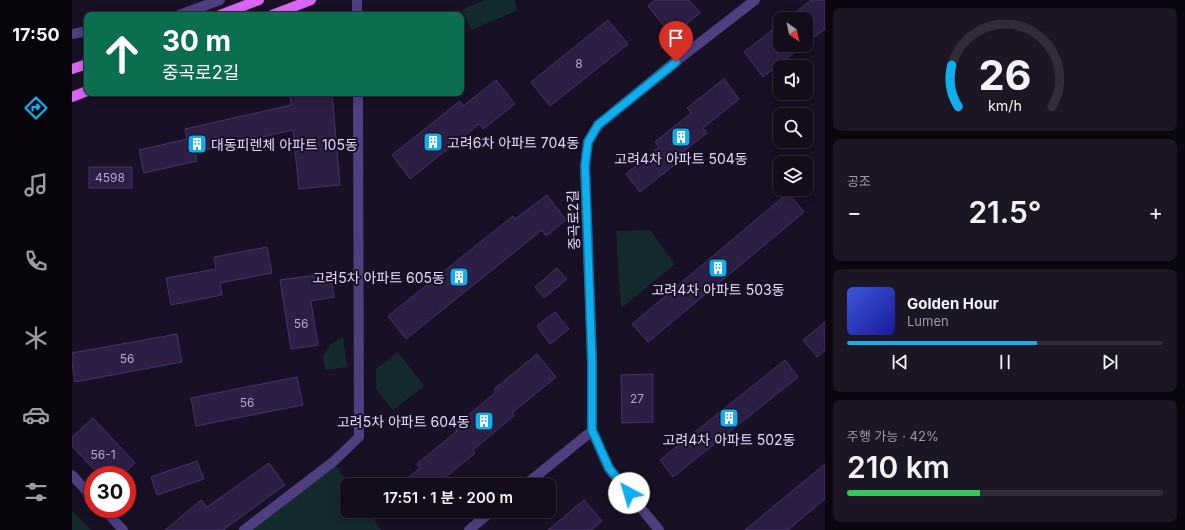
<!DOCTYPE html>
<html lang="ko">
<meta charset="utf-8">
<style>
body{margin:0;font-family:Inter,"Noto Sans KR",sans-serif;background:#1b1524;color:#f1f3f6;height:100vh;display:flex;flex-direction:column;font-size:15px;white-space:nowrap}
*{box-sizing:border-box;margin:0}
p{font-size:13px;color:#9c9ba3}
.icon{flex:none;width:22px;height:22px;fill:none;stroke:currentColor;stroke-width:2;stroke-linecap:round;stroke-linejoin:round}
.map{position:relative;flex:1;overflow:hidden}
.side{display:flex;flex-direction:column;gap:8px;padding:8px;background:#0a070f;width:360px}
.side>*{flex:none}
.top-card{position:absolute;left:12px;top:12px;width:380px;height:84px;border-radius:8px;box-shadow:0 2px 10px #0003,0 0 0 1px #312c3a;background:#0b6e4f;color:#fff;overflow:hidden}
.needle{width:26px;rotate:147deg}
.fabs{position:absolute;left:701px;top:12px;display:grid;gap:8px}
.fabs a{display:grid;place-items:center;width:40px;height:40px;border-radius:8px;background:#120c1b;box-shadow:0 2px 10px #0003,0 0 0 1px #312c3a;font-size:20px}
.speed{position:absolute;left:12px;top:466px;display:flex;gap:8px;font-size:20px;font-weight:700;text-align:center}
.speed>*{display:grid;place-content:center;width:52px;height:52px;border-radius:50%;background:#120c1b;box-shadow:0 2px 10px #0003,0 0 0 1px #312c3a;line-height:1}
.speed .limit{border:6px solid #d22;background:#fff;color:#111}
.pin{position:absolute;display:grid;place-items:center;width:34px;height:34px;color:#fff;margin:-41px -17px;border-radius:50% 50% 50% 0;rotate:-45deg;box-shadow:0 0 4px #0007}
.pin .icon{rotate:45deg}
.me{position:absolute;width:44px;margin:-22px;rotate:321deg;stroke-linejoin:round;filter:drop-shadow(0 0 3px #0008)}
.turn{display:flex;align-items:center;gap:14px;height:84px;padding:0 12px;font-size:18px}
.turn .icon{width:52px;height:52px;stroke-width:2.5}
.turn b{display:block;font-size:28px;line-height:34px}
.big{font-size:30px;font-weight:600;line-height:1.1}
.side .tile{flex:1;display:flex;flex-direction:column;justify-content:center;gap:6px;min-width:0;padding:0 14px;border-radius:8px;background:#1b1524}
.side .dial{align-items:center;gap:0}
.dial svg{height:104px;overflow:visible;fill:none;stroke:#312c3a;stroke-width:7;stroke-linecap:round;text-anchor:middle}
.dial text{fill:#f1f3f6;stroke:none}
.song{display:flex;align-items:center;gap:12px}
.cover{width:48px;height:48px;border-radius:6px;background:linear-gradient(135deg,hsl(230 70% 55%),hsl(240 70% 35%))}
.played{height:4px;border-radius:2px;background:linear-gradient(90deg,#10aeee 60%,#312c3a 60%)}
.keys{display:flex;justify-content:space-around;direction:ltr}
.heat{display:flex;justify-content:space-between;align-items:center;font-size:22px;direction:ltr}
.charge{height:6px;border-radius:3px;background:linear-gradient(90deg,#34c759 42%,#312c3a 0)}
.trip{position:absolute;left:268px;top:478px;width:216px;height:40px;border-radius:8px;background:#120c1b;box-shadow:0 2px 10px #0003,0 0 0 1px #312c3a;font-weight:600;line-height:40px;text-align:center}
main{display:flex;flex:1;min-height:0}
.dock{display:flex;flex-direction:column;width:72px;justify-content:space-around;align-items:center;background:#07050b;color:#9c9ba3}
.dock .icon{width:28px;height:28px}
.dock .on{color:#10aeee}
.dock b{font-size:18px;color:#f1f3f6}
.map>svg:first-child{display:block}
</style>
<main>
<nav class="dock">
<b>17:50</b>
<svg class="icon on" aria-label="directions" viewBox="0 0 24 24"><path d="M12 3l9 9-9 9-9-9zM9 14v-3h6M13 9l2 2-2 2"/></svg>
<svg class="icon" aria-label="music" viewBox="0 0 24 24"><path d="M9 18V5l10-2v13"/><circle cx="6" cy="18" r="3"/><circle cx="16" cy="16" r="3"/></svg>
<svg class="icon" aria-label="phone" viewBox="0 0 24 24"><path d="M5 4h4l2 5-3 2q2 4 5 5l2-3 5 2v4C11 20 4 13 5 4z"/></svg>
<svg class="icon" aria-label="climate" viewBox="0 0 24 24"><path d="M12 3v18M4 7l16 10M4 17L20 7"/></svg>
<svg class="icon" aria-label="car" viewBox="0 0 24 24"><path d="M5 17H2v-5l4-1 3-4h7l3 4 3 1v5h-3M9 17h6M6 11h13"/><circle cx="7" cy="17" r="2"/><circle cx="17" cy="17" r="2"/></svg>
<svg class="icon" aria-label="filters" viewBox="0 0 24 24"><path d="M4 7h16M4 17h16"/><circle cx="9" cy="7" r="2"/><circle cx="15" cy="17" r="2"/></svg>
</nav>
<div class="map">
<svg width="753" height="530" viewBox="0 0 753 530">
<rect width="100%" height="100%" fill="#181024"/>
<g fill="#142a2e">
<polygon points="412,0 442,0 446,10 399,30 390,10"/>
<polygon points="578,230 603,264 549,308 544,231"/>
<polygon points="271,337 275,367 253,370 251,356 259,344"/>
<polygon points="326,352 352,386 321,410 304,389 304,369"/>
<polygon points="261,462 278,485 275,485 275,511 296,511 309,530 172,530"/>
<polygon points="0,511 19,530 0,530"/>
</g>
<g fill="#2d1e44" stroke="#49316e">
<polygon points="583,0 617,0 628,13 600,36 576,6"/>
<polygon points="739,0 753,0 753,29 734,43 734,19 715,19"/>
<polygon points="536,20 556,44 478,106 459,82"/>
<polygon points="708,24 708,45 732,45 691,77 672,52"/>
<polygon points="652,79 667,99 631,128 635,133 598,162 601,166 568,192 554,174 587,147 583,142 619,113 615,108"/>
<polygon points="424,80 443,104 411,129 407,124 338,179 320,155 388,101 391,106"/>
<polygon points="218,93 260,93 268,185 227,189 221,130 123,152 125,161 72,173 67,150 115,139 113,129 219,105"/>
<rect x="17" y="167" width="43" height="21"/>
<polygon points="716,193 732,212 576,342 560,324"/>
<polygon points="475,195 494,220 474,236 470,230 334,339 316,316 441,216 443,219"/>
<polygon points="195,247 200,273 148,283 150,295 99,305 94,278 144,269 142,257"/>
<polygon points="485,268 495,279 472,298 463,287"/>
<polygon points="258,273 262,297 239,301 246,345 219,349 208,280"/>
<polygon points="483,312 497,329 478,344 465,326"/>
<polygon points="753,322 753,350 745,357 731,340"/>
<polygon points="105,334 110,362 3,382 0,363 0,353"/>
<polygon points="465,354 484,377 440,413 442,416 401,450 403,453 364,485 327,485 348,468 345,464 385,431 382,427 424,392 422,389"/>
<polygon points="713,360 726,377 601,477 588,460"/>
<polygon points="581,374 581,422 550,423 549,375"/>
<polygon points="225,377 231,405 124,426 119,398"/>
<polygon points="21,418 63,463 50,475 27,475 0,446 0,437"/>
<polygon points="125,461 132,479 85,495 79,477"/>
<polygon points="197,463 213,485 151,530 93,530 129,500 135,507"/>
<polygon points="753,464 753,499 731,517 716,530 673,530"/>
<polygon points="512,500 530,521 519,530 476,530"/>
</g>
<g fill="none" stroke-linecap="round" stroke-linejoin="round">
<g stroke="#4e3f80" stroke-width="10">
<polyline points="285,0 285,15"/>
<polyline points="107,15 148,0"/>
<polyline points="0,34 15,31"/>
<polyline points="520,431 537,469 587,530"/>
<polyline points="0,475 21,498"/>
<polyline points="453,485 520,431 520,361 513,166 516,142 526,125 594,69 683,0"/>
<polyline points="32,509 51,530"/>
<polyline points="172,530 261,462 287,437 286,93"/>
<polyline points="397,530 420,511"/>
</g>
<g stroke="#da65f4" stroke-width="10">
<polyline points="148,15 187,0"/>
<polyline points="200,15 239,0"/>
<polyline points="0,69 15,64"/>
<polyline points="0,97 15,91"/>
</g>
</g>
<g fill="none" stroke-linecap="round" stroke-linejoin="round">
<g stroke="#0a719b" stroke-width="10">
<polyline id="route" points="557,493 537,468 520,430 520,361 513,166 516,142 526,125 604,62"/>
</g>
<use href="#route" stroke="#10aeee" stroke-width="7"/>
</g>
<defs>
<g id="building-square" transform="scale(1)"><rect x="-9" y="-9" width="18" height="18" rx="4" fill="#10aeee" stroke="#181024"/><path d="M-4-6H4V6H1V3H-1V6H-4ZM-2.5-4.3h1.7v1.8h-1.7ZM.8-4.3h1.7v1.8H.8ZM-2.5-1h1.7V.8h-1.7ZM.8-1h1.7V.8H.8Z" fill="#fff"/></g>
</defs>
<g fill-rule="evenodd">
<use href="#building-square" x="609" y="137"/>
<use href="#building-square" x="361" y="142"/>
<use href="#building-square" x="125" y="144"/>
<use href="#building-square" x="646" y="268"/>
<use href="#building-square" x="387" y="277"/>
<use href="#building-square" x="657" y="418"/>
<use href="#building-square" x="412" y="421"/>
</g>
<g text-anchor="middle" dominant-baseline="central" stroke-width="4" stroke-linejoin="round" paint-order="stroke">
<g font-size="12" fill="#b5a8ce">
<text x="507" y="63">8</text>
<text x="38" y="177">4598</text>
<text x="229" y="323">56</text>
<text x="55" y="358">56</text>
<text x="565" y="398">27</text>
<text x="175" y="402">56</text>
<text x="31" y="454">56-1</text>
</g>
<g font-size="14" fill="#e2d6fc" stroke="#181024">
<text x="375" y="142" text-anchor="start">고려6차 아파트 704동</text>
<text x="139" y="144" text-anchor="start">대동피렌체 아파트 105동</text>
<text x="609" y="158">고려4차 아파트 504동</text>
<text x="373" y="277" text-anchor="end">고려5차 아파트 605동</text>
<text x="646" y="289">고려4차 아파트 503동</text>
<text x="398" y="421" text-anchor="end">고려5차 아파트 604동</text>
<text x="657" y="439">고려4차 아파트 502동</text>
</g>
<g font-size="14" fill="#e2d6fc" stroke="#181024">
<text transform="translate(501 220) rotate(-92)">중곡로2길</text>
</g>
</g>
</svg>
<div class="fabs">
<a><svg class="needle" viewBox="-14 -14 28 28"><path d="M0-13l5 13h-10z" fill="#e53935"/><path d="M0 13l5-13h-10z" fill="#9c9ba3"/></svg></a>
<a><svg class="icon" aria-label="sound" viewBox="0 0 24 24"><path d="M4 9h4l5-4v14l-5-4H4zM17 9q2 3 0 6"/></svg></a>
<a><svg class="icon" aria-label="search" viewBox="0 0 24 24"><circle cx="10" cy="10" r="6"/><path d="M15 15l6 6"/></svg></a>
<a><svg class="icon" aria-label="layers" viewBox="0 0 24 24"><path d="M12 4l9 5-9 5-9-5zM3 14l9 5 9-5"/></svg></a>
</div>
<div class="speed"><div class="limit">30</div></div>
<div class="pin" style="left:604px;top:62px;background:#d93025"><svg class="icon" aria-label="arrive" viewBox="0 0 24 24"><path d="M6 21V4h12l-3 4 3 4H6"/></svg></div>
<svg class="me" style="left:557px;top:493px" viewBox="-20 -20 40 40"><circle r="19" fill="#fff"/><path d="M0-13L10 11 0 6-10 11z" fill="#10aeee"/></svg>
<div class="trip">17:51 · 1 분 · 200 m</div>
<div class="top-card">
<div class="turn"><svg class="icon" aria-label="ahead" viewBox="0 0 24 24"><path d="M12 20V5M6 11l6-6 6 6"/></svg><div><b>30 m</b>중곡로2길</div></div>
</div>
</div>
<section class="side">
<div class="tile dial"><svg viewBox="0 0 100 80">
<path d="M14 69A42 42 0 1 1 86 69"/>
<path d="M14 69A42 42 0 0 1 9 37" stroke="#10aeee"/>
<text x="50" y="56" font-size="32" font-weight="700">26</text>
<text x="50" y="72" font-size="11">km/h</text>
</svg></div>
<div class="tile"><p>공조</p>
<div class="heat"><a>−</a><b class="big">21.5°</b><a>+</a></div>
</div>
<div class="tile">
<div class="song"><i class="cover"></i><div><b>Golden Hour</b><p>Lumen</p></div></div>
<div class="played"></div>
<div class="keys"><svg class="icon" aria-label="previous" viewBox="0 0 24 24"><path d="M18 5L8 12l10 7zM5 5v14"/></svg><svg class="icon" aria-label="pause" viewBox="0 0 24 24"><path d="M8 5v14M16 5v14"/></svg><svg class="icon" aria-label="next" viewBox="0 0 24 24"><path d="M6 5l10 7-10 7zM19 5v14"/></svg></div>
</div>
<div class="tile"><p>주행 가능 · 42%</p><b class="big">210 km</b><div class="charge"></div></div>
</section>
</main>
